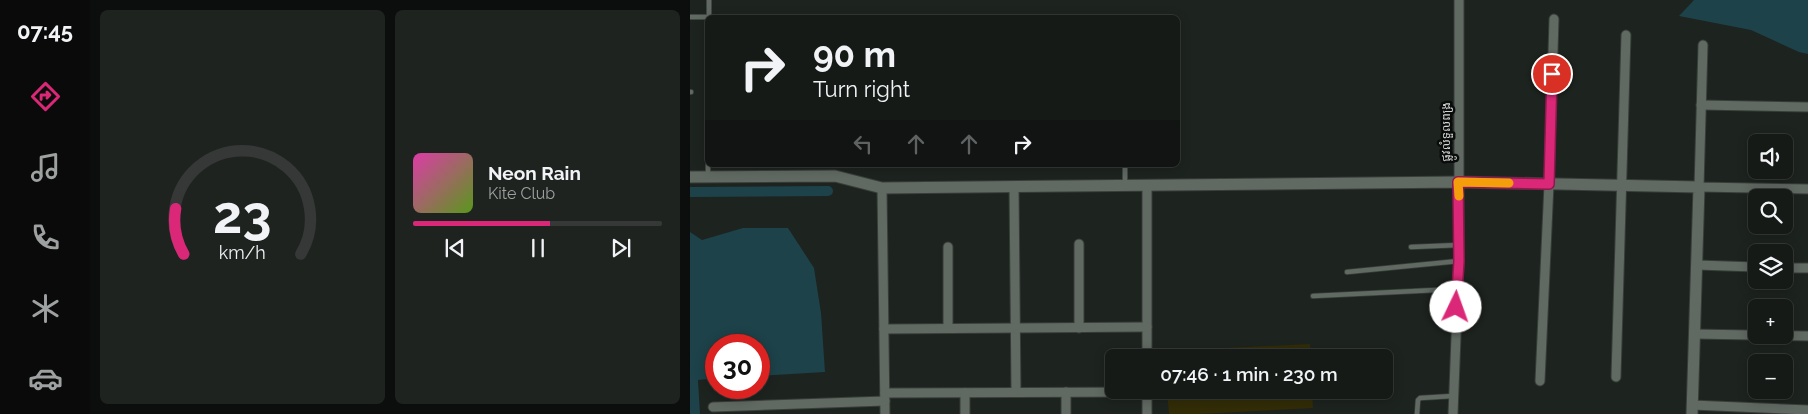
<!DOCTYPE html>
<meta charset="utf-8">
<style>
body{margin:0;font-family:Raleway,"Noto Sans Khmer",sans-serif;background:#1f2320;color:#f1f3f6;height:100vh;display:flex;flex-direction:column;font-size:19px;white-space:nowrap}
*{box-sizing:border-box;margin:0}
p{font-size:16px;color:#9ea1a1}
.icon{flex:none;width:28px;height:28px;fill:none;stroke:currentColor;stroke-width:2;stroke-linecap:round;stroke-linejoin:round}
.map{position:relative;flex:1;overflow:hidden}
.sheet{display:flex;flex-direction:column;gap:10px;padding:10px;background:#0c0e0d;width:600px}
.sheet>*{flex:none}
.banner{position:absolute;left:15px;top:15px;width:475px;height:152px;border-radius:8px;box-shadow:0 2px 12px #0003,0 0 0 1px #353836;background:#161a17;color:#f1f3f6;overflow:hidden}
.controls{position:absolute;left:1058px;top:134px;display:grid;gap:10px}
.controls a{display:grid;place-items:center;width:45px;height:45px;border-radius:8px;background:#161a17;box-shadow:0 2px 12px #0003,0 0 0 1px #353836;font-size:25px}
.speed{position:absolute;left:15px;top:334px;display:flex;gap:10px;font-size:25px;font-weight:700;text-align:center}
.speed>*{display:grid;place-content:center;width:65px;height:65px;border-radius:50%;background:#161a17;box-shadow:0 2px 12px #0003,0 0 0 1px #353836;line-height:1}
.speed .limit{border:8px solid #d22;background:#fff;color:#111}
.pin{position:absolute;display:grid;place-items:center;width:42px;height:42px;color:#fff;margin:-21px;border:2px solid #fff;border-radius:50%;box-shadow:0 1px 5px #0007}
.me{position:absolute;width:55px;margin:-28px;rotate:3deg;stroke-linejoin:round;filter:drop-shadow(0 0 4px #0008)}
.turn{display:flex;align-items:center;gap:18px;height:105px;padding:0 25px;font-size:22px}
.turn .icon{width:65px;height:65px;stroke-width:2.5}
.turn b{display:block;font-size:35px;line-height:42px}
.lanes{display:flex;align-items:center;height:48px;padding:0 25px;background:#0003;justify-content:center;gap:25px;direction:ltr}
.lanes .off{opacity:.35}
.sheet .widget{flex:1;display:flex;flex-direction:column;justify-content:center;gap:8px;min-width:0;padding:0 18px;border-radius:8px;background:#1f2320}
.sheet .dial{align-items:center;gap:0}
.dial svg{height:130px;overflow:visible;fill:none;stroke:#353836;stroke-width:7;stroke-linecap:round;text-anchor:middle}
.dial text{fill:#f1f3f6;stroke:none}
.song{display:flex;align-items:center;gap:15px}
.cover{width:60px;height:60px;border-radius:8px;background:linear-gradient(135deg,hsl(320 70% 55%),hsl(90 70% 35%))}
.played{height:5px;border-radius:2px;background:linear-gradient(90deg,#db2777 55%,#353836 55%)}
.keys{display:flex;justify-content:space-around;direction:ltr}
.sheet .tiles{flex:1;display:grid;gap:10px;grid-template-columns:repeat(2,1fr)}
.trip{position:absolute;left:415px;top:349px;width:288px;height:50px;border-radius:8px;background:#161a17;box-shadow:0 2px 12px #0003,0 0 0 1px #353836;font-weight:600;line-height:50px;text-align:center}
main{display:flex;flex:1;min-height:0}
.tabs{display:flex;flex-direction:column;width:90px;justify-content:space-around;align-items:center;background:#090a09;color:#9ea1a1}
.tabs .icon{width:35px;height:35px}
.tabs .on{color:#db2777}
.tabs b{font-size:22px;color:#f1f3f6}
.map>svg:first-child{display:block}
</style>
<main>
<nav class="tabs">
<b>07:45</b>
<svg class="icon on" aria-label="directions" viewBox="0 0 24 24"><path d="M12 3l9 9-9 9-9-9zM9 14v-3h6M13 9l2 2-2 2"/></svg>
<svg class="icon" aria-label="music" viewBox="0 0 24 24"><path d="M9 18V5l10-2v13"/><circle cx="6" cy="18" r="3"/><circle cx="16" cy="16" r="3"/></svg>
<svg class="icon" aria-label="phone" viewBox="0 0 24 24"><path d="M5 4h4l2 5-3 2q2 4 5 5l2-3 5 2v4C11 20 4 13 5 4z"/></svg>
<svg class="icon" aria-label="climate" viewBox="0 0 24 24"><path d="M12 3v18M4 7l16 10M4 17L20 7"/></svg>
<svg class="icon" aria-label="car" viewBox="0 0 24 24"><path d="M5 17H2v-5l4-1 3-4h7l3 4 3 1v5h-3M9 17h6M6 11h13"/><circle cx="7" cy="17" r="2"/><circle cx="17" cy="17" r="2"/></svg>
</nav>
<section class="sheet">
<div class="tiles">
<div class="widget dial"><svg viewBox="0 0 100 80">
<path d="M14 69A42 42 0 1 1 86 69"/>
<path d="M14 69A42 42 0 0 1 9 41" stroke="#db2777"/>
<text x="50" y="56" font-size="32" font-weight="700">23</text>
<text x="50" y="72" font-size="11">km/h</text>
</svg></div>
<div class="widget">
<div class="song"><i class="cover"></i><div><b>Neon Rain</b><p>Kite Club</p></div></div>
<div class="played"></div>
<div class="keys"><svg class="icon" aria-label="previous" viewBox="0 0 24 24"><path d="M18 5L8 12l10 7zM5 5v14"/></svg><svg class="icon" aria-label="pause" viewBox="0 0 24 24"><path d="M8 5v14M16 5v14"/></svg><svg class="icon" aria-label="next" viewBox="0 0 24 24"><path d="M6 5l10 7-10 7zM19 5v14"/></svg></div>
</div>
</div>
</section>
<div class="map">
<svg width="1118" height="414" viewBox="0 0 1118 414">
<rect width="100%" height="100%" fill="#1d231f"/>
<g fill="#322c07">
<polygon points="620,344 621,357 476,357 475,351"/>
<polygon points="477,390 622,390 623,408 509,414 479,414"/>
</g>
<g fill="#1d4249">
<polygon points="1004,0 1118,0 1118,54 1109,52 1061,30 989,16"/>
<polygon points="53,228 98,228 124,268 131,313 135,372 69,376 69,345 26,345 26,378 8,380 10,414 0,414 0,232 12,240"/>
</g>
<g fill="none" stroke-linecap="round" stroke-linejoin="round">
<polyline stroke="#1d4249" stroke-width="10" points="0,192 138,191"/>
<g stroke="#383d39" stroke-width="6">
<g id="lane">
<polyline points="0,17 134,17"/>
<polyline points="19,18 19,0"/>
<polyline points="0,92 1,92"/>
<polyline points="18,176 18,165"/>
<polyline points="435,184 435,165"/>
<polyline points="721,247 769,245"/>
<polyline points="657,272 769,261"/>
<polyline points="623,296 767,289"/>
<polyline points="727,414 728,400 730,398 763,396"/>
</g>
</g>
<g stroke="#383d39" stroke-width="11">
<g id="street">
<polyline points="1013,45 1009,187 1118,189"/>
<polyline points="1011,105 1118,107"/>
<polyline points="457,185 457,358"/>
<polyline points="324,187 326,392"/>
<polyline points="192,188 195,414"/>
<polyline points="389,244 389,328"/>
<polyline points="258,247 258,328"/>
<polyline points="1007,265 1066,267"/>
<polyline points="1094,268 1118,268"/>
<polyline points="194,329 457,327"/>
<polyline points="1004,334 1118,336"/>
<polyline points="926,377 936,35"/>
<polyline points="850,381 859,184 864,19"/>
<polyline points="457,390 457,414"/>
<polyline points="376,392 376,414"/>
<polyline points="195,393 457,392"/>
<polyline points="275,393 275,414"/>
<polyline points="1002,405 1118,410"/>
<polyline points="23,407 195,401"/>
<polyline points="763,414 769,261 769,0"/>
</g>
</g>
<g stroke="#383d39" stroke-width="13">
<polyline id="secondary" points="0,177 145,176 192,188 769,182 1009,187 1002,414"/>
</g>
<use href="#lane" stroke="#616963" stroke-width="4.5"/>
<use href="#street" stroke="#616963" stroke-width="9"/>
<use href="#secondary" stroke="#616963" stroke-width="11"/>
</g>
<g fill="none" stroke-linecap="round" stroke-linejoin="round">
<g stroke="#8e194d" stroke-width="12">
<polyline id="route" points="766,307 769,261 768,182 859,184 862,74"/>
</g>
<use href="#route" stroke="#db2777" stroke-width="9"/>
<polyline stroke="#f59e0b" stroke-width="9" points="769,196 768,182 819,183"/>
</g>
<g text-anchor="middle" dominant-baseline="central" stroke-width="5" stroke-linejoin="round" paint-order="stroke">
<g font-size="12" fill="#d2d6d3" stroke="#090c0a">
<text transform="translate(756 132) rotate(-90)">ផ្លូវលំទួលពង្រ</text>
</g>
</g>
</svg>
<div class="controls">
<a><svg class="icon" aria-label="sound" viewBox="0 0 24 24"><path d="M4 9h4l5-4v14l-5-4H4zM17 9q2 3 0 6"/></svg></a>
<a><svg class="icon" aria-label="search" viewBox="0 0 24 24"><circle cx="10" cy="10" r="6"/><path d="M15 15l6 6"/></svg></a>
<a><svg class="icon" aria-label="layers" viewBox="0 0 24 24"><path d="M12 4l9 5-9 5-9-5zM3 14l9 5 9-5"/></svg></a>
<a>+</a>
<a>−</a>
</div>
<div class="speed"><div class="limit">30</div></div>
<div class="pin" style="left:862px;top:74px;background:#d93025"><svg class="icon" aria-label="arrive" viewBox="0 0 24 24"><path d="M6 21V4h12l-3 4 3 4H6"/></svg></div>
<svg class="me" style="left:766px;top:307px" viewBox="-20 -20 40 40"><circle r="19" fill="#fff"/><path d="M0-13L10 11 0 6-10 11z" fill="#db2777"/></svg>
<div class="trip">07:46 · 1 min · 230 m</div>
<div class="banner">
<div class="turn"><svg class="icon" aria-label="right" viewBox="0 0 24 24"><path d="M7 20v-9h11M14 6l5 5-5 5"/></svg><div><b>90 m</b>Turn right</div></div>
<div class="lanes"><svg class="icon off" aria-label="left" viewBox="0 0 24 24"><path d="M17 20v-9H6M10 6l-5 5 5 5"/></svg><svg class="icon off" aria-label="ahead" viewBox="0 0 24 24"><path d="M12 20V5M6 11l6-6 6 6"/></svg><svg class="icon off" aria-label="ahead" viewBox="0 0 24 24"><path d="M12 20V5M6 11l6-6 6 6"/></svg><svg class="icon" aria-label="right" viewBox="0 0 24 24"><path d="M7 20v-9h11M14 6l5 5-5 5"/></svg></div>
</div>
</div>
</main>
